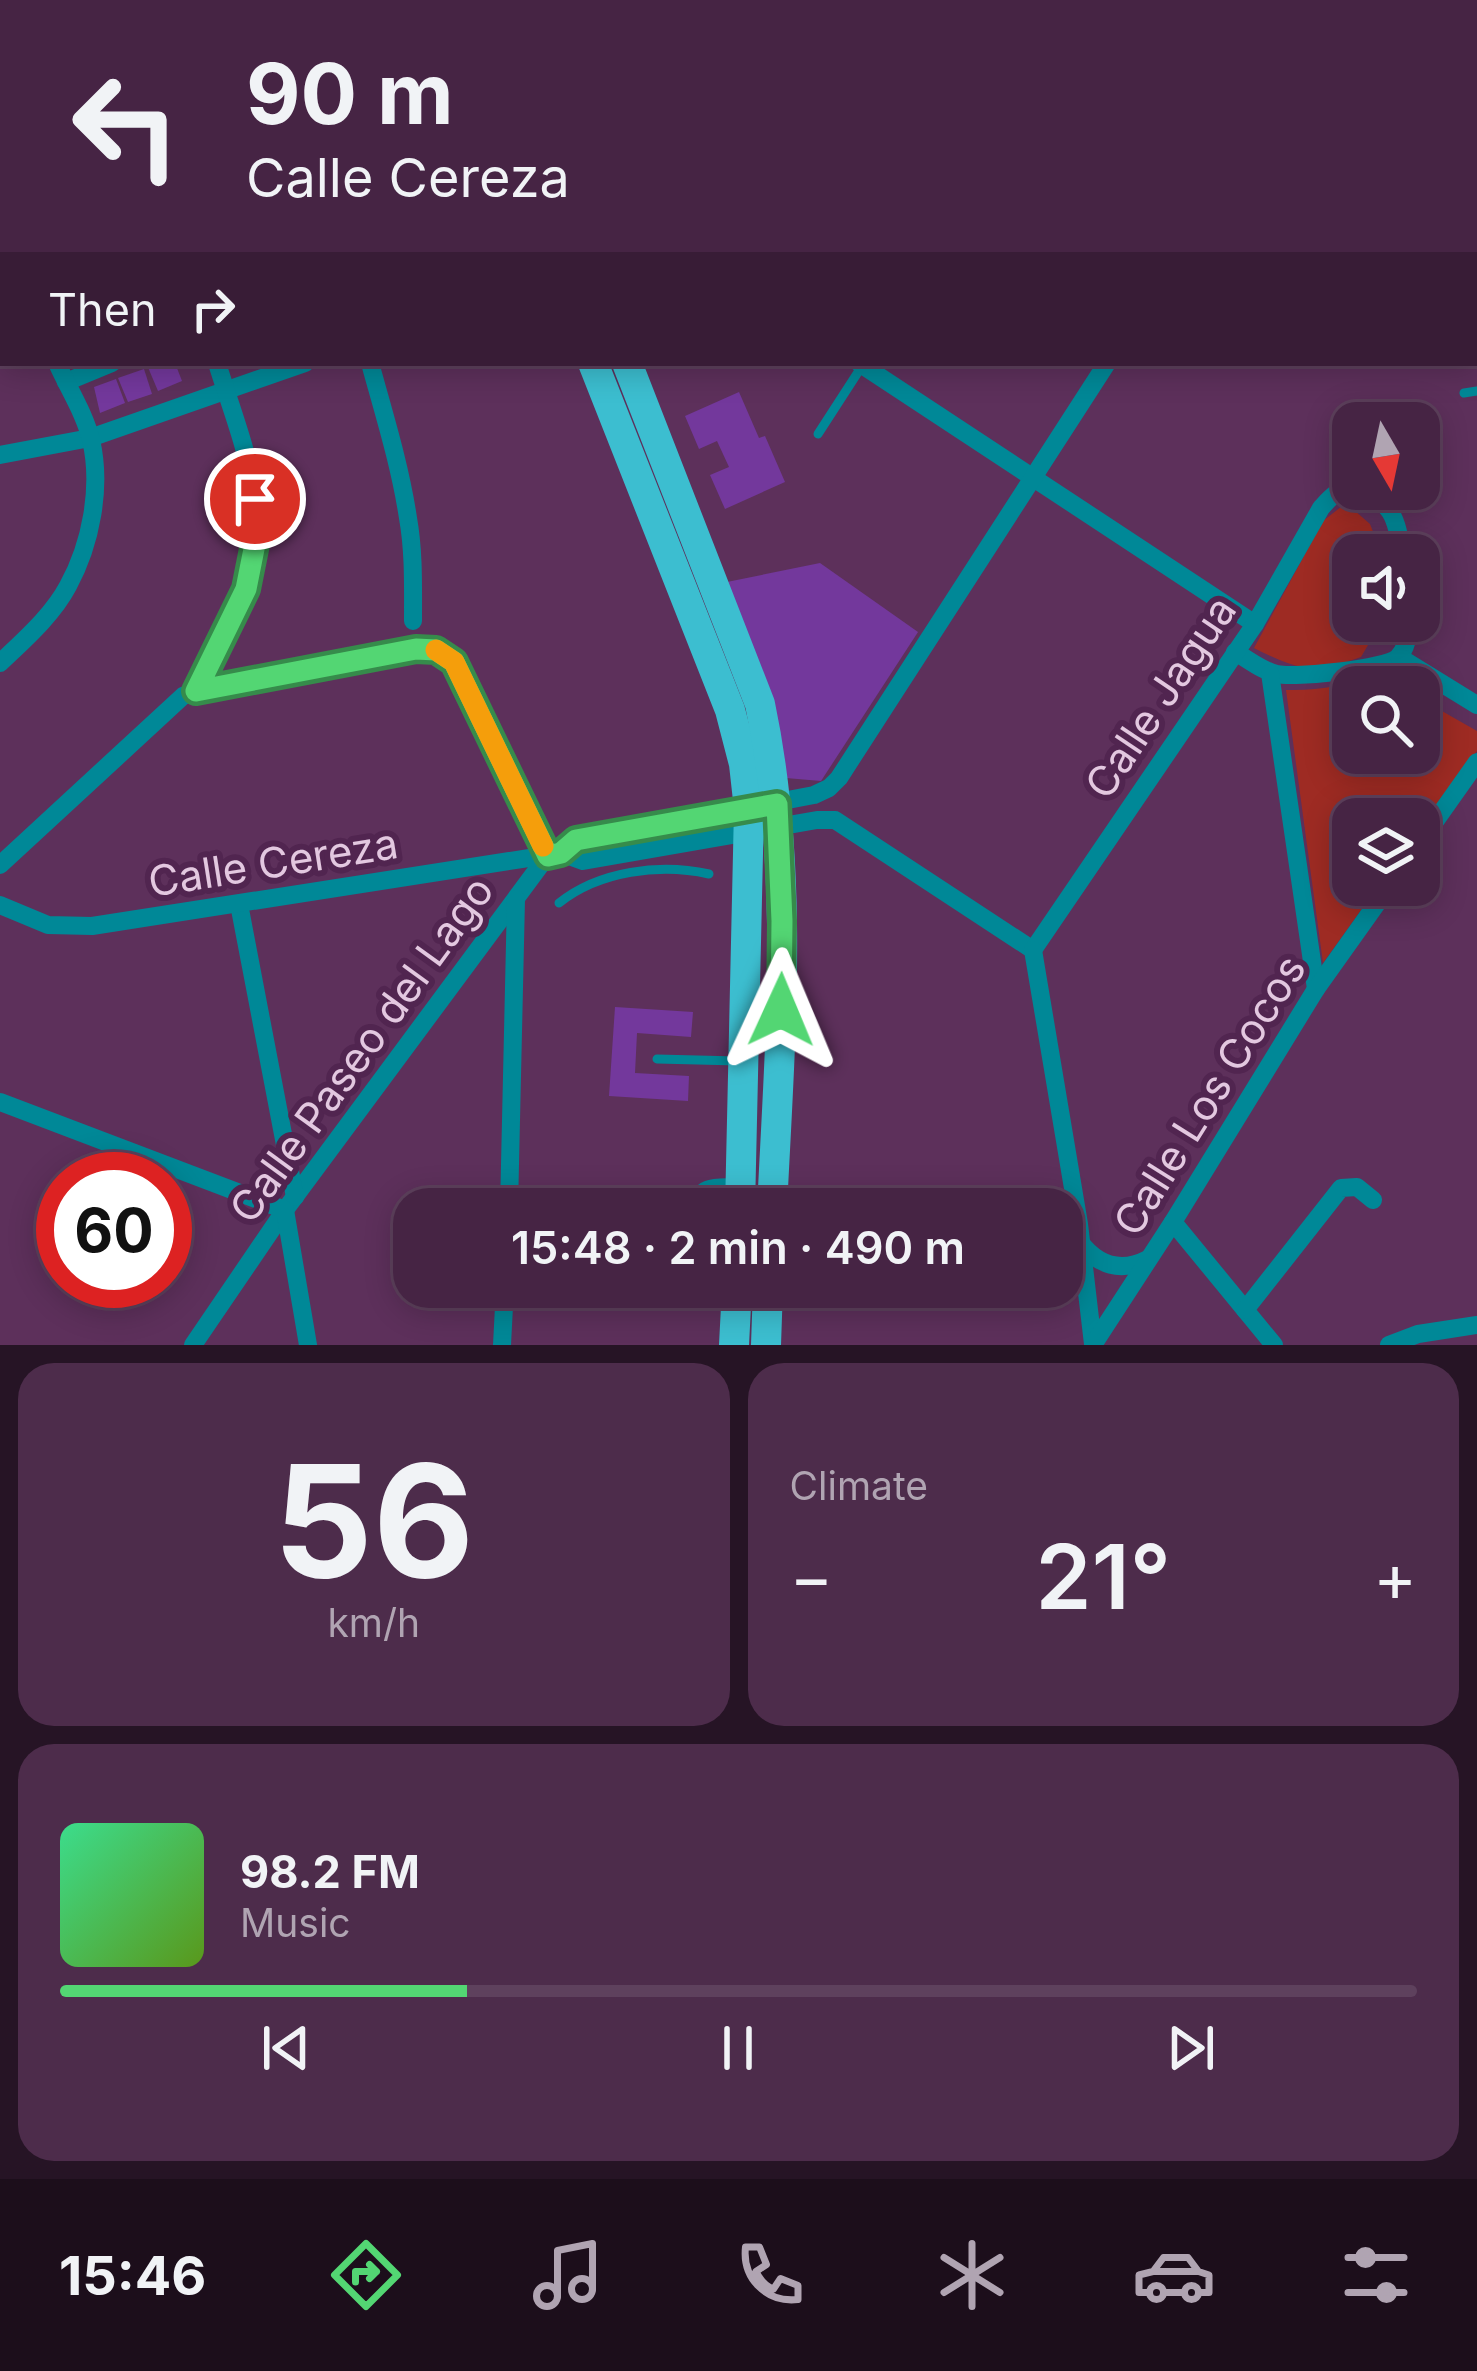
<!DOCTYPE html>
<meta charset="utf-8">
<style>
body{margin:0;font-family:Inter,sans-serif;background:#4d2c4b;color:#f1f3f6;height:100vh;display:flex;flex-direction:column;font-size:45px;white-space:nowrap}
*{box-sizing:border-box;margin:0}
p{font-size:39px;color:#b0a4b2}
.icon{flex:none;width:66px;height:66px;fill:none;stroke:currentColor;stroke-width:2;stroke-linecap:round;stroke-linejoin:round}
.map{position:relative;height:1345px;overflow:hidden}
.drawer{display:flex;flex-direction:column;gap:18px;padding:18px;background:#261425;flex:1}
.drawer>*{flex:none}
.hud{position:absolute;left:0px;top:0px;width:1479px;height:366px;box-shadow:0 6px 30px #0003,0 0 0 3px #5e415d;background:#462444;color:#f1f3f6;overflow:hidden}
.needle{width:78px;rotate:171deg}
.fabs{position:absolute;left:1332px;top:402px;display:grid;gap:24px}
.fabs a{display:grid;place-items:center;width:108px;height:108px;border-radius:24px;background:#462444;box-shadow:0 6px 30px #0003,0 0 0 3px #5e415d;font-size:60px}
.speed{position:absolute;left:36px;top:1152px;display:flex;gap:24px;font-size:60px;font-weight:700;text-align:center}
.speed>*{display:grid;place-content:center;width:156px;height:156px;border-radius:50%;background:#462444;box-shadow:0 6px 30px #0003,0 0 0 3px #5e415d;line-height:1}
.speed .limit{border:18px solid #d22;background:#fff;color:#111}
.pin{position:absolute;display:grid;place-items:center;width:102px;height:102px;color:#fff;margin:-51px;border:6px solid #fff;border-radius:50%;box-shadow:0 3px 12px #0007}
.me{position:absolute;width:132px;margin:-66px;rotate:1deg;stroke-linejoin:round;filter:drop-shadow(0 0 9px #0008)}
.turn{display:flex;align-items:center;gap:42px;height:252px;padding:0 48px;font-size:54px}
.turn .icon{width:156px;height:156px;stroke-width:2.5}
.turn b{display:block;font-size:84px;line-height:102px}
.then{display:flex;align-items:center;height:114px;padding:0 48px;background:#0003;gap:24px;font-size:45px}
.big{font-size:90px;font-weight:600;line-height:1.1}
.drawer .card{flex:1;display:flex;flex-direction:column;justify-content:center;gap:18px;min-width:0;padding:0 42px;border-radius:36px;background:#4d2c4b}
.drawer .dial{align-items:center;gap:0}
.dial b{font-size:156px;line-height:1}
.song{display:flex;align-items:center;gap:36px}
.cover{width:144px;height:144px;border-radius:18px;background:linear-gradient(135deg,hsl(150 70% 55%),hsl(90 70% 35%))}
.played{height:12px;border-radius:6px;background:linear-gradient(90deg,#53d673 30%,#5e415d 30%)}
.keys{display:flex;justify-content:space-around;direction:ltr}
.heat{display:flex;justify-content:space-between;align-items:center;font-size:66px;direction:ltr}
.drawer .tiles{flex:1;display:grid;gap:18px;grid-template-columns:1fr 1fr}
.card:last-child{grid-column:span 2}
.trip{position:absolute;left:393px;top:1188px;width:690px;height:120px;border-radius:36px;background:#462444;box-shadow:0 6px 30px #0003,0 0 0 3px #5e415d;font-weight:600;line-height:120px;text-align:center}
.dock{display:flex;height:192px;justify-content:space-around;align-items:center;background:#1c0e1b;color:#b0a4b2}
.dock .icon{width:84px;height:84px}
.dock .selected{color:#53d673}
.dock b{font-size:54px;color:#f1f3f6}
.map>svg:first-child{display:block}
</style>
<div class="map">
<svg width="1477" height="1345" viewBox="0 0 1477 1345">
<rect width="100%" height="100%" fill="#5d305b"/>
<g fill="#9e2b23">
<path d="M1346,503L1370,524L1382,555H1353V621H1382L1361,657C1313,675 1298,670 1254,648L1323,521Z"/>
<path d="M1378,674L1400,687H1353V753H1419V698L1477,731V751L1419,831V819H1353V885H1379L1323,963L1286,690C1319,691 1347,685 1378,674Z"/>
</g>
<g fill="#73389c">
<polygon points="151,363 175,363 182,381 158,391 147,365"/>
<polygon points="144,369 152,394 128,402 118,378"/>
<polygon points="116,379 125,403 100,413 94,387"/>
<polygon points="739,392 759,438 765,436 785,482 725,509 710,475 729,467 717,441 699,449 685,416"/>
<polygon points="820,563 918,632 821,781 786,778 727,582"/>
<polygon points="615,1007 693,1012 691,1037 637,1033 635,1073 689,1076 688,1101 609,1096"/>
</g>
<g fill="none" stroke-linecap="round" stroke-linejoin="round">
<g stroke="#008897" stroke-width="9">
<polyline points="229,0 233,3"/>
<polyline points="447,3 449,0"/>
<polyline points="516,3 517,0"/>
<polyline points="1464,393 1477,391"/>
<polyline points="818,434 862,366"/>
<path d="M559,903C599,871 660,863 709,874"/>
<polyline points="657,1059 738,1061"/>
<path d="M693,1209C693,1182 714,1182 735,1183"/>
<polyline points="692,1300 692,1287"/>
</g>
<g stroke="#008897" stroke-width="18">
<polyline points="1,0 3,3"/>
<polyline points="49,0 55,3"/>
<polyline points="1185,0 1188,3"/>
<polyline points="741,3 742,0"/>
<polyline points="1017,3 1019,0"/>
<polyline points="0,244 3,248"/>
<path d="M370,363C384,414 400,465 408,518C414,552 413,586 413,621"/>
<polyline points="859,363 1255,624"/>
<polyline points="66,382 112,363"/>
<polyline points="0,455 90,438 305,363"/>
<path d="M1353,489C1392,499 1397,518 1402,555"/>
<path d="M1235,652C1248,659 1262,671 1277,674C1294,678 1387,669 1398,657C1408,647 1408,633 1409,621"/>
<polyline points="1399,657 1477,705"/>
<path d="M0,663C24,640 52,616 68,586C91,544 102,487 91,440C85,414 68,388 57,363"/>
<polyline points="1270,673 1316,989"/>
<path d="M196,691C212,658 234,624 246,590C274,510 240,438 217,363"/>
<polyline points="1419,844 1477,762"/>
<polyline points="561,853 576,840 814,795 829,788 839,778 1107,363"/>
<polyline points="0,865 183,696 196,691 427,648 437,650 454,662 548,855 285,1210 193,1345"/>
<polyline points="239,904 295,1197"/>
<polyline points="0,905 48,925 92,926 561,853 583,861 817,820 835,820 1033,950"/>
<path d="M1033,950L1255,624L1321,508C1330,498 1339,487 1353,489"/>
<polyline points="1033,950 1079,1224 1093,1344"/>
<polyline points="0,1102 285,1210 308,1345"/>
<polyline points="509,1209 516,899"/>
<polyline points="1173,1222 1274,1345"/>
<path d="M1080,1242C1098,1266 1121,1273 1148,1259"/>
<polyline points="1245,1310 1341,1188 1357,1187 1373,1200"/>
<polyline points="502,1345 505,1287"/>
<polyline points="1093,1345 1173,1222 1316,989 1390,885"/>
<polyline points="1389,1345 1418,1334 1477,1325"/>
</g>
<g stroke="#3cbed0" stroke-width="30">
<polyline points="586,3 586,0"/>
<polyline points="618,3 618,0"/>
<polyline points="593,363 730,710 744,764 749,809 740,1209"/>
<path d="M627,363L760,704C795,870 780,1041 772,1209"/>
<polyline points="734,1345 737,1287"/>
<polyline points="766,1345 768,1287"/>
</g>
</g>
<g fill="none" stroke-linecap="round" stroke-linejoin="round">
<g stroke="#368b4b" stroke-width="30">
<polyline id="route" points="255,499 258,529 246,589 196,691 416,649 436,650 454,662 548,856 561,853 576,840 777,804 782,921 781,1010"/>
</g>
<use href="#route" stroke="#53d673" stroke-width="21"/>
<polyline stroke="#f59e0b" stroke-width="21" points="436,650 454,662 543,846"/>
</g>
<g text-anchor="middle" dominant-baseline="central" stroke-width="12" stroke-linejoin="round" paint-order="stroke">
<g font-size="42" fill="#e3c8e0" stroke="#512550">
<text transform="translate(1160 697) rotate(-56)">Calle Jagua</text>
<text transform="translate(273 862) rotate(-9)">Calle Cereza</text>
<text transform="translate(361 1049) rotate(-54)">Calle Paseo del Lago</text>
<text transform="translate(1209 1095) rotate(-58)">Calle Los Cocos</text>
</g>
</g>
</svg>
<div class="fabs">
<a><svg class="needle" viewBox="-14 -14 28 28"><path d="M0-13l5 13h-10z" fill="#e53935"/><path d="M0 13l5-13h-10z" fill="#b0a4b2"/></svg></a>
<a><svg class="icon" aria-label="sound" viewBox="0 0 24 24"><path d="M4 9h4l5-4v14l-5-4H4zM17 9q2 3 0 6"/></svg></a>
<a><svg class="icon" aria-label="search" viewBox="0 0 24 24"><circle cx="10" cy="10" r="6"/><path d="M15 15l6 6"/></svg></a>
<a><svg class="icon" aria-label="layers" viewBox="0 0 24 24"><path d="M12 4l9 5-9 5-9-5zM3 14l9 5 9-5"/></svg></a>
</div>
<div class="speed"><div class="limit">60</div></div>
<div class="pin" style="left:255px;top:499px;background:#d93025"><svg class="icon" aria-label="arrive" viewBox="0 0 24 24"><path d="M6 21V4h12l-3 4 3 4H6"/></svg></div>
<svg class="me" style="left:781px;top:1010px" viewBox="-20 -20 40 40"><path d="M0-17L14 15 0 8-14 15z" fill="#53d673" stroke="#fff" stroke-width="4"/></svg>
<div class="trip">15:48 · 2 min · 490 m</div>
<div class="hud">
<div class="turn"><svg class="icon" aria-label="left" viewBox="0 0 24 24"><path d="M17 20v-9H6M10 6l-5 5 5 5"/></svg><div><b>90 m</b>Calle Cereza</div></div>
<div class="then">Then<svg class="icon" aria-label="right" viewBox="0 0 24 24"><path d="M7 20v-9h11M14 6l5 5-5 5"/></svg></div>
</div>
</div>
<section class="drawer">
<div class="tiles">
<div class="card dial"><b>56</b><p>km/h</p></div>
<div class="card"><p>Climate</p>
<div class="heat"><a>−</a><b class="big">21°</b><a>+</a></div>
</div>
<div class="card">
<div class="song"><i class="cover"></i><div><b>98.2 FM</b><p>Music</p></div></div>
<div class="played"></div>
<div class="keys"><svg class="icon" aria-label="previous" viewBox="0 0 24 24"><path d="M18 5L8 12l10 7zM5 5v14"/></svg><svg class="icon" aria-label="pause" viewBox="0 0 24 24"><path d="M8 5v14M16 5v14"/></svg><svg class="icon" aria-label="next" viewBox="0 0 24 24"><path d="M6 5l10 7-10 7zM19 5v14"/></svg></div>
</div>
</div>
</section>
<nav class="dock">
<b>15:46</b>
<svg class="icon selected" aria-label="directions" viewBox="0 0 24 24"><path d="M12 3l9 9-9 9-9-9zM9 14v-3h6M13 9l2 2-2 2"/></svg>
<svg class="icon" aria-label="music" viewBox="0 0 24 24"><path d="M9 18V5l10-2v13"/><circle cx="6" cy="18" r="3"/><circle cx="16" cy="16" r="3"/></svg>
<svg class="icon" aria-label="phone" viewBox="0 0 24 24"><path d="M5 4h4l2 5-3 2q2 4 5 5l2-3 5 2v4C11 20 4 13 5 4z"/></svg>
<svg class="icon" aria-label="climate" viewBox="0 0 24 24"><path d="M12 3v18M4 7l16 10M4 17L20 7"/></svg>
<svg class="icon" aria-label="car" viewBox="0 0 24 24"><path d="M5 17H2v-5l4-1 3-4h7l3 4 3 1v5h-3M9 17h6M6 11h13"/><circle cx="7" cy="17" r="2"/><circle cx="17" cy="17" r="2"/></svg>
<svg class="icon" aria-label="filters" viewBox="0 0 24 24"><path d="M4 7h16M4 17h16"/><circle cx="9" cy="7" r="2"/><circle cx="15" cy="17" r="2"/></svg>
</nav>
